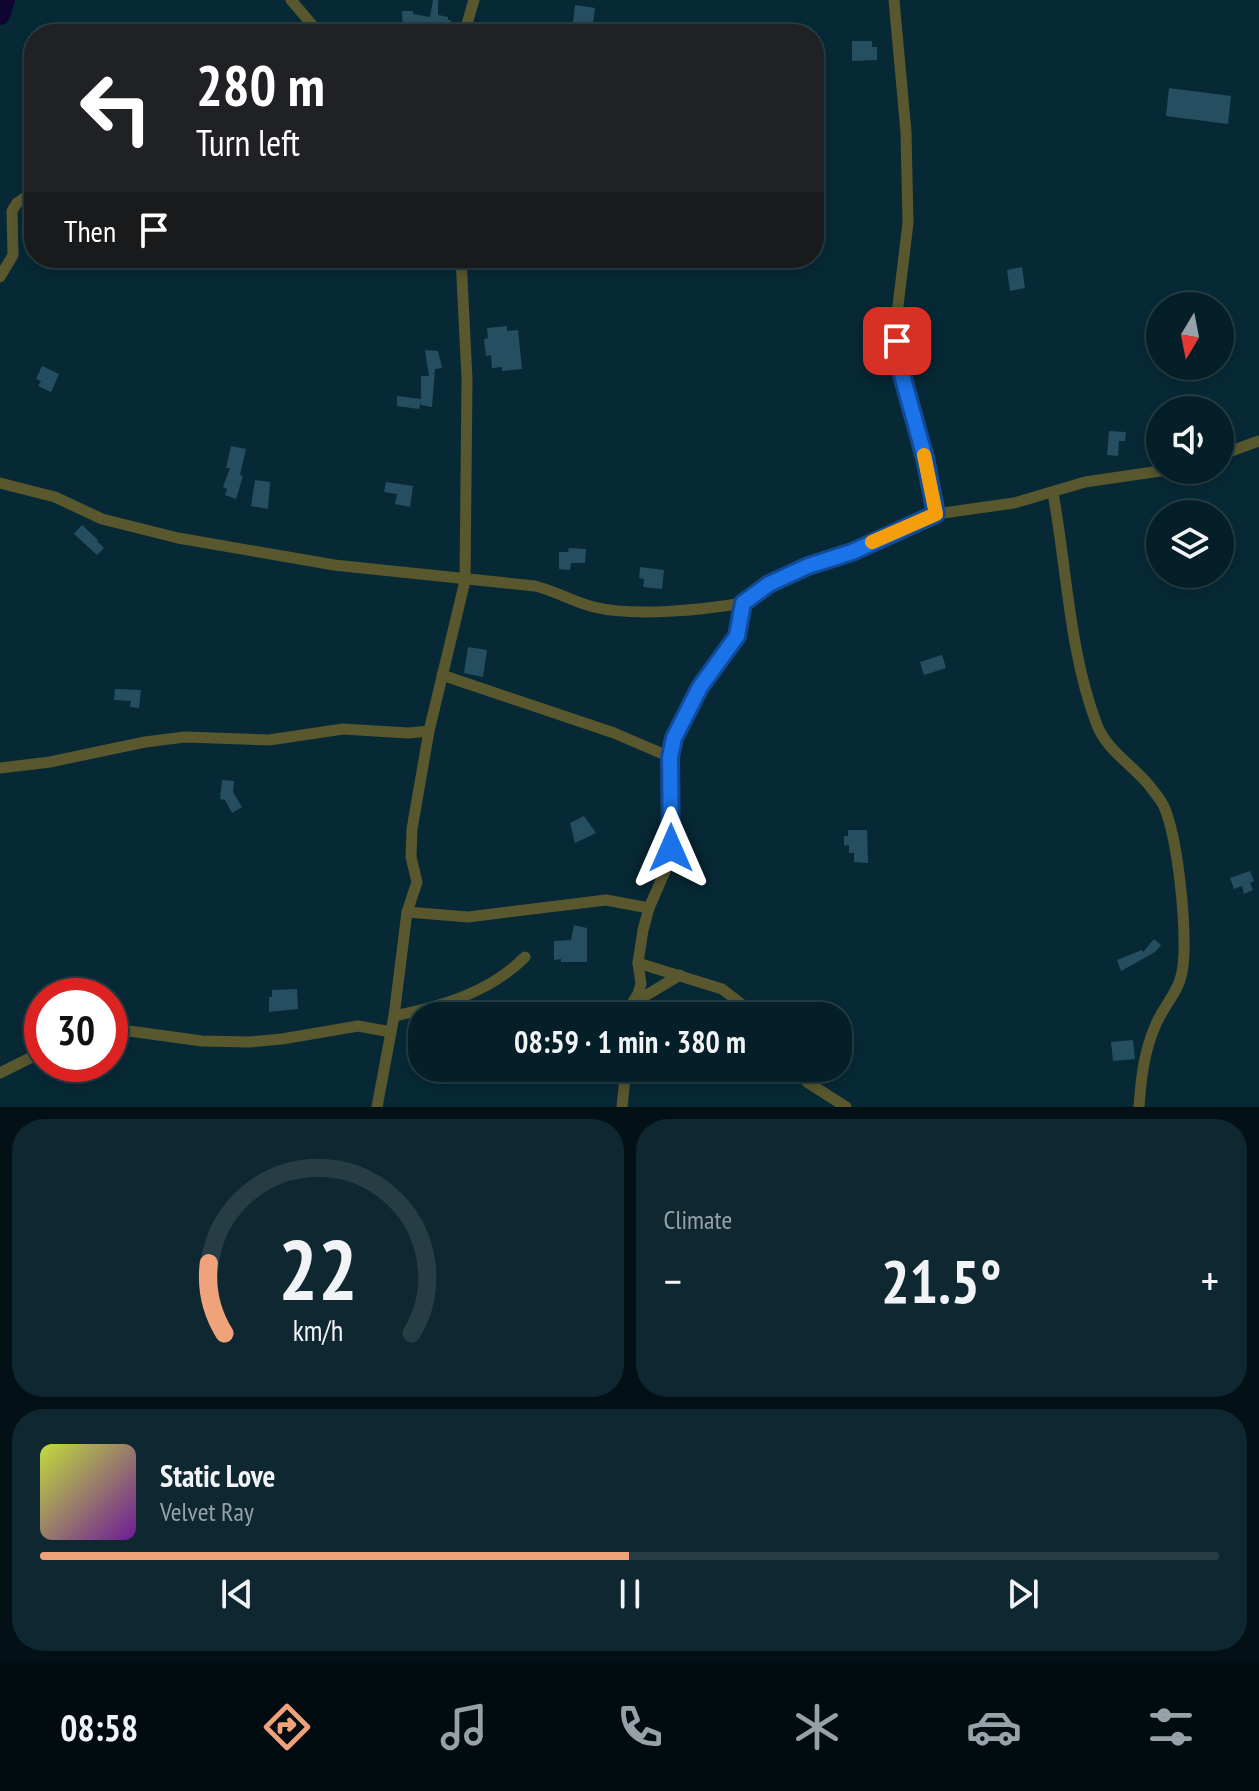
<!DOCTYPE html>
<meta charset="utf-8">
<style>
body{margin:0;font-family:"PT Sans Narrow",sans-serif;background:#0e2730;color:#f1f3f6;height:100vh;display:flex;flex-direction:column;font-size:30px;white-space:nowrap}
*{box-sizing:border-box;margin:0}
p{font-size:26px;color:#97a2a8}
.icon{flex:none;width:44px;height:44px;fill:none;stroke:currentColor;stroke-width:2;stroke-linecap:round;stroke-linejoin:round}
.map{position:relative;height:1107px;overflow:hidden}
.drawer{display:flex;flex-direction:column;gap:12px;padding:12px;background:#031116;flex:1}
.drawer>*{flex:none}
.banner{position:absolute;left:24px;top:24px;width:800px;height:244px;border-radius:32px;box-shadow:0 4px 12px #0003,0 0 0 2px #263d45;background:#202124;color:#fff;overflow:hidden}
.needle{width:52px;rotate:190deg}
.controls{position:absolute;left:1146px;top:292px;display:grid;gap:16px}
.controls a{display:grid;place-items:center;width:88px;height:88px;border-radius:50%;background:#051f28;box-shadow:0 4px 12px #0003,0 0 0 2px #263d45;font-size:40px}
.speed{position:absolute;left:24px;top:978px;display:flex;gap:16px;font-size:40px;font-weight:700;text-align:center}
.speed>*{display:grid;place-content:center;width:104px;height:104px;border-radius:50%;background:#051f28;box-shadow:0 4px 12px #0003,0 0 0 2px #263d45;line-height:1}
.speed .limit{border:12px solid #d22;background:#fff;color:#111}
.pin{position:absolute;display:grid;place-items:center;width:68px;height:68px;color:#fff;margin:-34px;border-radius:16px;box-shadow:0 4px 12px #0006}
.me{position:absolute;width:88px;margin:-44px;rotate:0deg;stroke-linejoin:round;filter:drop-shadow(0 0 6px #0008)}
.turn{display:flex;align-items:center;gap:28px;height:168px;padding:0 40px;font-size:36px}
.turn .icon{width:104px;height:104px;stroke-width:2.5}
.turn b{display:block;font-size:56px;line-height:68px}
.then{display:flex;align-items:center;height:76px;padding:0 40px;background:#0003;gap:16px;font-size:30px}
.big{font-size:60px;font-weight:700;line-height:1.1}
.drawer .tile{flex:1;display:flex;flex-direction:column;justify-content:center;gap:12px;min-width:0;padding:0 28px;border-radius:32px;background:#0e2730}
.drawer .dial{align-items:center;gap:0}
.dial svg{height:208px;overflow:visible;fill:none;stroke:#263d45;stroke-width:7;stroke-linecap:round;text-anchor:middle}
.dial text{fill:#f1f3f6;stroke:none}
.song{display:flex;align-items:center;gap:24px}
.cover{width:96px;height:96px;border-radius:12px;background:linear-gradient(135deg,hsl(70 70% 55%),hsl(280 70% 35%))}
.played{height:8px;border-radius:4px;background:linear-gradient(90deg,#f0a27a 50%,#263d45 50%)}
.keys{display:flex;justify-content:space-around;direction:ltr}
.heat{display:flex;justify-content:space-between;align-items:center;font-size:44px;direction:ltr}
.drawer .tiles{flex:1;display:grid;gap:12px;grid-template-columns:1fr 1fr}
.tile:last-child{grid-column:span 2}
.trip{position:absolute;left:408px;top:1002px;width:444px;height:80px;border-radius:32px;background:#051f28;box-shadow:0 4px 12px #0003,0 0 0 2px #263d45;font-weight:700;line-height:80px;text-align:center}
.tabs{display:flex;height:128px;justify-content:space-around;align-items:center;background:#020c10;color:#97a2a8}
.tabs .icon{width:56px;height:56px}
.tabs .current{color:#f0a27a}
.tabs b{font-size:36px;color:#f1f3f6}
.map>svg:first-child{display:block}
</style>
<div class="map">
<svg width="1259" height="1107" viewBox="0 0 1259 1107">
<rect width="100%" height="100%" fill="#072935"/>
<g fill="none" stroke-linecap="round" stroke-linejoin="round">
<polyline stroke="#100430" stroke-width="20" points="0,15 5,0"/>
</g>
<g fill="#254f60">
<polygon points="433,0 438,0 438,15 448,17 448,20 451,20 449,32 445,31 445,34 403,34 402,11 413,11 413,14 430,17"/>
<polygon points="575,5 595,8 593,24 573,22"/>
<polygon points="852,41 872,41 872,47 877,47 877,60 852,61"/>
<polygon points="1169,88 1231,96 1228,124 1166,116"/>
<polygon points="1022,267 1025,288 1010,291 1007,270"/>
<polygon points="507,326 507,331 518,330 522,369 502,371 502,367 492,368 491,355 486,356 484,339 488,338 487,328"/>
<polygon points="425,350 438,351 442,368 435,369 432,407 421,405 421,401 419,409 397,406 397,396 421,399 421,376 429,376"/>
<polygon points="42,366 59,374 51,392 38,386 41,381 36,379"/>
<polygon points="1109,431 1126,432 1125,441 1119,441 1118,456 1107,455"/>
<polygon points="231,446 246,449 240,475 243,476 236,499 225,495 227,489 223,487 230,468 226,468"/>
<polygon points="255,480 270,482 268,509 251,506"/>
<polygon points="386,482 413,486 410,507 395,504 397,494 384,492"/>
<polygon points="82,525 98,540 97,541 104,548 97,555 74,534"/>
<polygon points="569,548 586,549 585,563 571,563 570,570 559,569 559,552 568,552"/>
<polygon points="640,567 664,570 662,589 643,587 644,579 639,578"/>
<polygon points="468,647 487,650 483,677 464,673"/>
<polygon points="942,655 946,668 924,675 920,662"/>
<polygon points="115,689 141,690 139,708 130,707 131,701 114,700"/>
<polygon points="222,780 234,781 233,792 242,807 232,813 225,800 220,799"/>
<polygon points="584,816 596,833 575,843 570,823"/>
<polygon points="848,830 867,830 868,863 854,862 854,853 849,853 849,845 844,846 844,836 848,836"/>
<polygon points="1250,871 1254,881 1250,883 1253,890 1244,894 1242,886 1234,889 1230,878"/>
<polygon points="574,925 587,928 587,962 561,962 561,959 554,960 554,941 571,940"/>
<polygon points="1154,939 1161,945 1155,952 1121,971 1117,960 1142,950 1143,952"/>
<polygon points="297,989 298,1009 269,1012 269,997 272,997 272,990"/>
<polygon points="1133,1040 1135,1059 1113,1061 1111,1042"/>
</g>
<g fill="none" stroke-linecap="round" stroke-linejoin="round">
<g stroke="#59572d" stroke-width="11">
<polyline points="291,0 320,34"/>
<polyline points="894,0 906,132 908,223 897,314 897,341 899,364 925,458 936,514"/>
<polyline points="294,34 311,24"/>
<polyline points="464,34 474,0"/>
<polyline points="0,277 13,255 12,211 17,203 34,191"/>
<polyline points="1220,455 1259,441"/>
<path d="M0,483L55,497L102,519L178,538L334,565L535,586C556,591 573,602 594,607C634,617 702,610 743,603"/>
<path d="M1053,493C1067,569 1069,652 1097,725C1106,749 1132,765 1148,784C1154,792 1162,800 1165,809C1178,842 1185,916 1184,953C1183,991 1170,994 1156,1024C1144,1051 1141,1078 1139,1107"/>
<polyline points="442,675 614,733 670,757"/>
<polyline points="0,768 50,762 145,742 185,737 269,740 343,729 408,733 429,731"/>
<polyline points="407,912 468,917 606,900 649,908"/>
<polyline points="638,963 722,989 757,1016"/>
<polyline points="635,1002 680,975"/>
<path d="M394,1016C442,1006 489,993 525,957"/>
<polyline points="624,1016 638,994 641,984 638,963 643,930 649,908 666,869 671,848 670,757 674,738 700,687 737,636 743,603 769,584 808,566 852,552 936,514 1014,503 1085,482 1167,470"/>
<polyline points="110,1031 129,1031 202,1041 249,1042 282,1039 358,1026 391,1032"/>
<polyline points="795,1068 807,1082 846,1107"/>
<polyline points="0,1073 42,1052"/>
<polyline points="377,1107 394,1016 407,912 417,882 411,857 412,829 429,731 465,581 467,379 461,258"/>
<polyline points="622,1107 626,1068"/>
</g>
</g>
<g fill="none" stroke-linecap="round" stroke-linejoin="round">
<g stroke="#114b97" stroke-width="20">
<polyline id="route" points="671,848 670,757 674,738 700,687 737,636 743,603 769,584 808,566 852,552 936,514 925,458 899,364 897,341"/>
</g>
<use href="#route" stroke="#1a73e8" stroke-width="14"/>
<polyline stroke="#f59e0b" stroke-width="14" points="872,542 936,514 924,455"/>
</g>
</svg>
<div class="controls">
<a><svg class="needle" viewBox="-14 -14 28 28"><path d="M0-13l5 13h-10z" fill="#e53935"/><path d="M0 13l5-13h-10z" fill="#97a2a8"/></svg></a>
<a><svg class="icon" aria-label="sound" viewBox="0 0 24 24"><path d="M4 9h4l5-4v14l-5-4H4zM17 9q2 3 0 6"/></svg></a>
<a><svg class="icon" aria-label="layers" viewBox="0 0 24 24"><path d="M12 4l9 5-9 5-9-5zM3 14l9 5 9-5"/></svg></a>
</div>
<div class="speed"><div class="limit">30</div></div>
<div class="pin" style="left:897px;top:341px;background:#d93025"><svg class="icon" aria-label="arrive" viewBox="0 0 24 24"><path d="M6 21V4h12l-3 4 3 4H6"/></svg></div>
<svg class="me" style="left:671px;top:848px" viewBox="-20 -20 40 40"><path d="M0-17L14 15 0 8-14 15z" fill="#1a73e8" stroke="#fff" stroke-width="4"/></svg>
<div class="trip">08:59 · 1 min · 380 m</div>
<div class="banner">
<div class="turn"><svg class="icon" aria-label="left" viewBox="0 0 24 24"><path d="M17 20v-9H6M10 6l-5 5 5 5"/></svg><div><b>280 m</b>Turn left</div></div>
<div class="then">Then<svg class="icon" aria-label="arrive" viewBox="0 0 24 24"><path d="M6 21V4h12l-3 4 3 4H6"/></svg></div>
</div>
</div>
<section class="drawer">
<div class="tiles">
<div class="tile dial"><svg viewBox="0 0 100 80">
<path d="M14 69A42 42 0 1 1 86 69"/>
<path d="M14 69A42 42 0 0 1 8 42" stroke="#f0a27a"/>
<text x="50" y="56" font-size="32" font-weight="700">22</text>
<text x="50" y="72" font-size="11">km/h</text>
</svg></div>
<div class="tile"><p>Climate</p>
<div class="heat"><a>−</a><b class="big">21.5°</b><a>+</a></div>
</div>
<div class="tile">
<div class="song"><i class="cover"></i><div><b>Static Love</b><p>Velvet Ray</p></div></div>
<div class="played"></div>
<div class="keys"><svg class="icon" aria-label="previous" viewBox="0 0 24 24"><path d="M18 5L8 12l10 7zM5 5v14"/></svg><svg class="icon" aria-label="pause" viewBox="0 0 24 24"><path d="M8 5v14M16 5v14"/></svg><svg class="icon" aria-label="next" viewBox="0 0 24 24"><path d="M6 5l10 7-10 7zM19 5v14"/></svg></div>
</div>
</div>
</section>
<nav class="tabs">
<b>08:58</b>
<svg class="icon current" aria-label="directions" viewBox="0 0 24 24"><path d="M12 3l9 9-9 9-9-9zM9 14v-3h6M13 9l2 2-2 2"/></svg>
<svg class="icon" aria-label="music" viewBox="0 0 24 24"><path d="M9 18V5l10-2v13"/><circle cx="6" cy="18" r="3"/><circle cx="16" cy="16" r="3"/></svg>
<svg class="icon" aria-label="phone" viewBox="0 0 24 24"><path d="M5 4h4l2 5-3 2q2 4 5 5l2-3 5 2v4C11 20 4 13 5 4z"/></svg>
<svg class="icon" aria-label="climate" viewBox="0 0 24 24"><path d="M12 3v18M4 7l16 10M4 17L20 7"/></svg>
<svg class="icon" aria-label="car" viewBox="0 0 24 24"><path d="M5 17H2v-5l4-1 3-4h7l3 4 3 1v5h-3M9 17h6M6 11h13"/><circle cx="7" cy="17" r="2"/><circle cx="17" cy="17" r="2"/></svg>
<svg class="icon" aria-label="filters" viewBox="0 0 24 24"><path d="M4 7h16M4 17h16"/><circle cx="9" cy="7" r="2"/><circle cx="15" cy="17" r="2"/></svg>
</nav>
